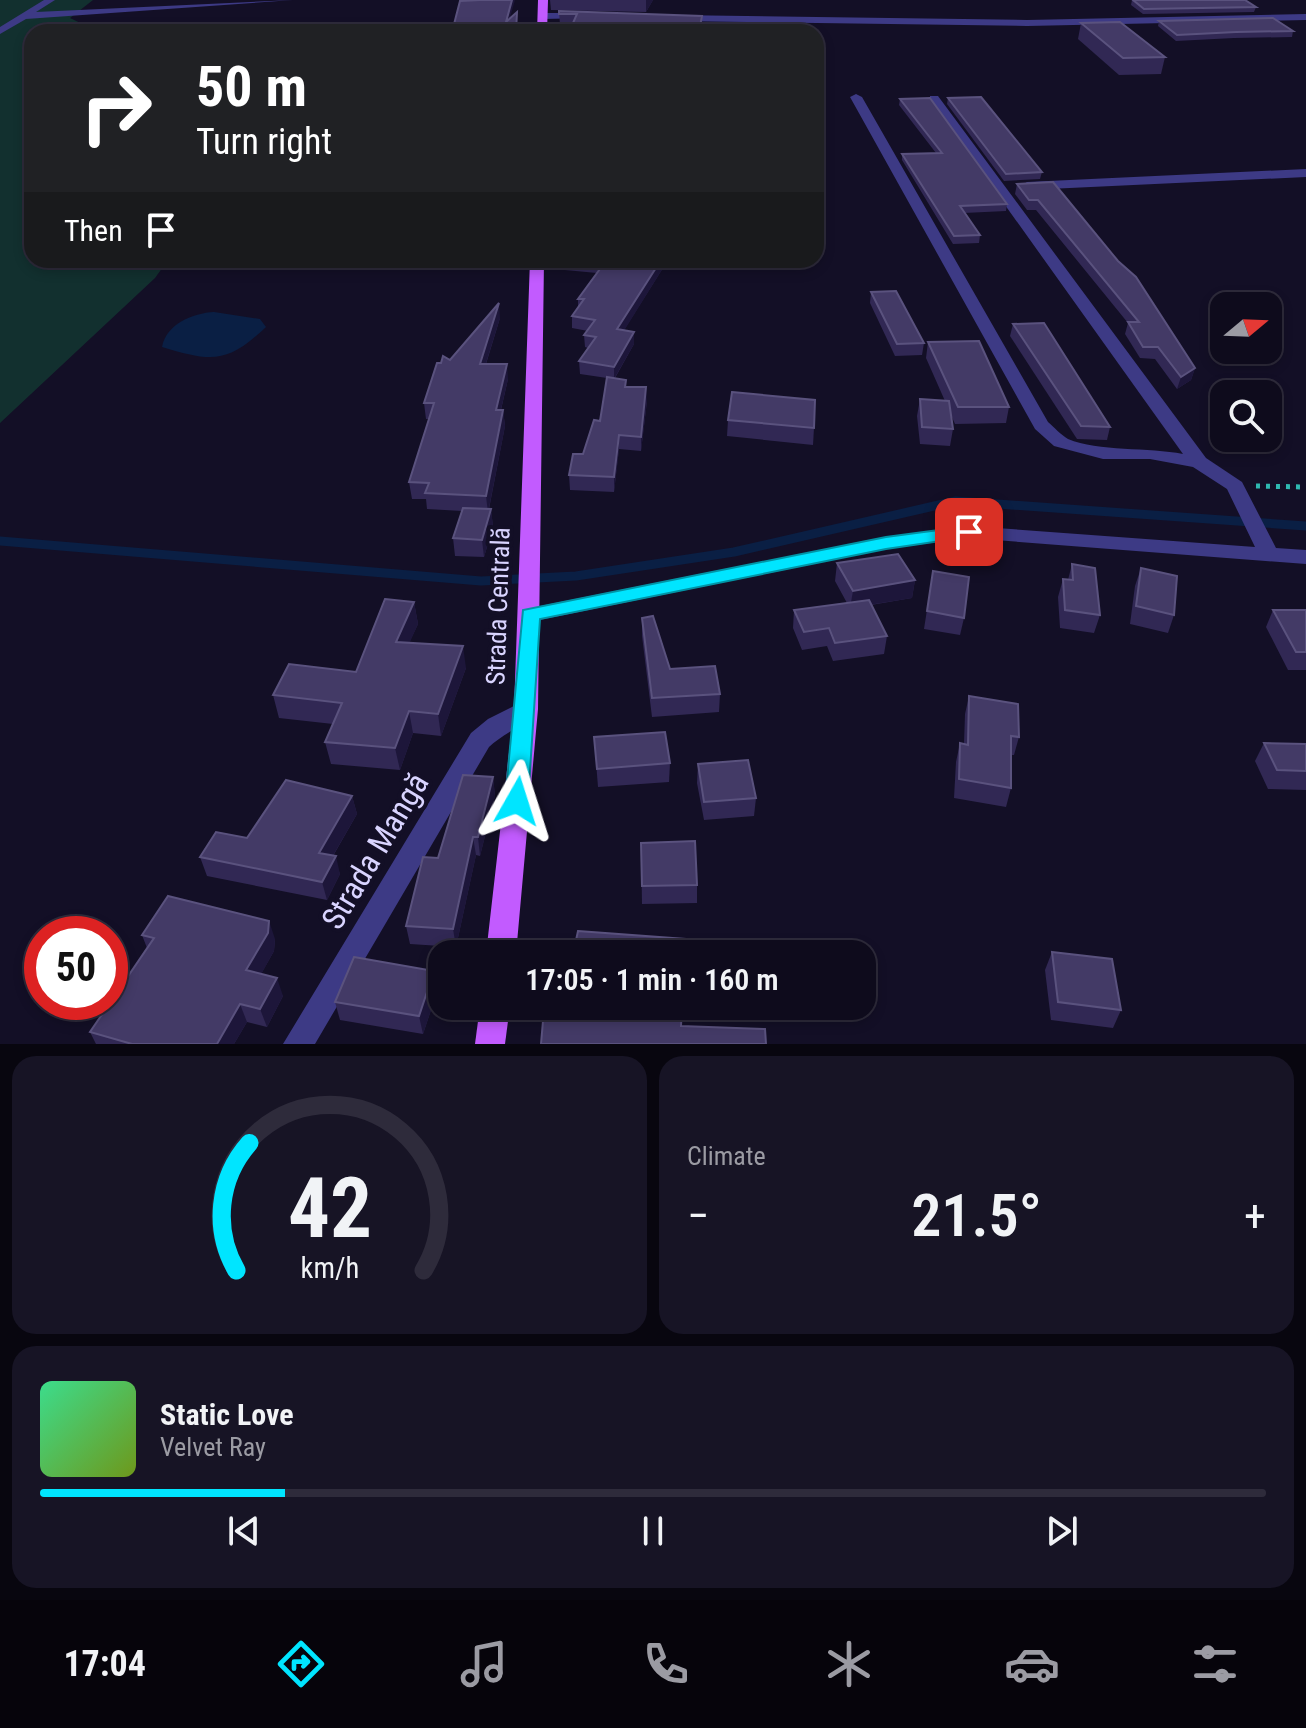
<!DOCTYPE html>
<meta charset="utf-8">
<style>
body{margin:0;font-family:"Roboto Condensed",sans-serif;background:#171425;color:#f1f3f6;height:100vh;display:flex;flex-direction:column;font-size:30px;white-space:nowrap}
*{box-sizing:border-box;margin:0}
p{font-size:26px;color:#9b9ba3}
.icon{flex:none;width:44px;height:44px;fill:none;stroke:currentColor;stroke-width:2;stroke-linecap:round;stroke-linejoin:round}
.map{position:relative;height:1044px;overflow:hidden}
.drawer{display:flex;flex-direction:column;gap:12px;padding:12px;background:#08060f;flex:1}
.drawer>*{flex:none}
.top-card{position:absolute;left:24px;top:24px;width:800px;height:244px;border-radius:24px;box-shadow:0 4px 12px #0003,0 0 0 2px #2e2b3b;background:#202124;color:#fff;overflow:hidden}
.needle{width:52px;rotate:71deg}
.buttons{position:absolute;left:1210px;top:292px;display:grid;gap:16px}
.buttons a{display:grid;place-items:center;width:72px;height:72px;border-radius:16px;background:#0e0b1c;box-shadow:0 4px 12px #0003,0 0 0 2px #2e2b3b;font-size:40px}
.speed{position:absolute;left:24px;top:916px;display:flex;gap:16px;font-size:40px;font-weight:700;text-align:center}
.speed>*{display:grid;place-content:center;width:104px;height:104px;border-radius:50%;background:#0e0b1c;box-shadow:0 4px 12px #0003,0 0 0 2px #2e2b3b;line-height:1}
.speed .limit{border:12px solid #d22;background:#fff;color:#111}
.pin{position:absolute;display:grid;place-items:center;width:68px;height:68px;color:#fff;margin:-34px;border-radius:16px;box-shadow:0 4px 12px #0006}
.me{position:absolute;width:88px;margin:-44px;rotate:6deg;stroke-linejoin:round;filter:drop-shadow(0 0 6px #0008)}
.turn{display:flex;align-items:center;gap:28px;height:168px;padding:0 40px;font-size:36px}
.turn .icon{width:104px;height:104px;stroke-width:2.5}
.turn b{display:block;font-size:56px;line-height:68px}
.then{display:flex;align-items:center;height:76px;padding:0 40px;background:#0003;gap:16px;font-size:30px}
.big{font-size:60px;font-weight:600;line-height:1.1}
.drawer .widget{flex:1;display:flex;flex-direction:column;justify-content:center;gap:12px;min-width:0;padding:0 28px;border-radius:24px;background:#171425}
.drawer .dial{align-items:center;gap:0}
.dial svg{height:208px;overflow:visible;fill:none;stroke:#2e2b3b;stroke-width:7;stroke-linecap:round;text-anchor:middle}
.dial text{fill:#f1f3f6;stroke:none}
.song{display:flex;align-items:center;gap:24px}
.cover{width:96px;height:96px;border-radius:12px;background:linear-gradient(135deg,hsl(150 70% 55%),hsl(80 70% 35%))}
.played{height:8px;border-radius:4px;background:linear-gradient(90deg,#00e5ff 20%,#2e2b3b 20%)}
.keys{display:flex;justify-content:space-around;direction:ltr}
.heat{display:flex;justify-content:space-between;align-items:center;font-size:44px;direction:ltr}
.drawer .tiles{flex:1;display:grid;gap:12px;grid-template-columns:1fr 1fr}
.widget:last-child{grid-column:span 2}
.trip{position:absolute;left:428px;top:940px;width:448px;height:80px;border-radius:24px;background:#0e0b1c;box-shadow:0 4px 12px #0003,0 0 0 2px #2e2b3b;font-weight:600;line-height:80px;text-align:center}
.tabs{display:flex;height:128px;justify-content:space-around;align-items:center;background:#06040b;color:#9b9ba3}
.tabs .icon{width:56px;height:56px}
.tabs .on{color:#00e5ff}
.tabs b{font-size:36px;color:#f1f3f6}
.map>svg:first-child{display:block}
</style>
<div class="map">
<svg width="1306" height="1044" viewBox="0 0 1306 1044">
<rect width="100%" height="100%" fill="#130f26"/>
<polygon fill="#12302f" points="0,0 93,0 70,18 99,32 32,32 32,260 168,260 155,278 0,423"/>
<path fill="#0a1f44" d="M214,312L260,319L266,327C227,364 212,362 162,347C166,324 193,313 214,312Z"/>
<g fill="none" stroke-linecap="round" stroke-linejoin="round">
<polyline stroke="#0a1f44" stroke-width="9" points="0,541 481,581 576,576 734,552 956,501 1306,526"/>
<polyline stroke="#2fb8b0" stroke-width="5" stroke-dasharray="4 6" stroke-linecap="butt" points="1256,486 1306,487"/>
<g fill="#3d3a85" fill-rule="evenodd">
<polygon points="44,0 55,0 36,12 293,0 26,19 0,34 0,27"/>
<polygon points="586,13 589,18 543,19 538,16 543,13"/>
<polygon points="1306,14 1306,20 1027,26 674,21 669,18 674,15 1027,20"/>
<path d="M856,94L862,97L1048,422C1054,427 1061,435 1068,439C1098,452 1149,447 1183,454L930,100V96H938L1206,458L1242,482L1276,548L1306,550V564L969,538L886,549L530,622L522,620L519,615L522,610L530,608L886,537L969,526L1255,547L1227,489L1193,467L1150,459H1103L1054,446L1035,429L850,97Z"/>
<polygon points="1306,169 1306,177 1027,190 1021,186 1027,182"/>
<path d="M526,700L534,703L538,709C531,722 501,735 489,747L315,1044H283L471,733L488,719Z"/>
</g>
<g fill="#c25bff" fill-rule="evenodd">
<polygon points="538,0 548,0 547,32 537,32"/>
<polygon points="530,260 544,260 538,709 516,954 486,954 514,709"/>
<polygon points="480,1006 510,1006 505,1044 475,1044"/>
</g>
</g>
<g fill="#312854">
<polygon points="550,0 653,0 646,12 551,10"/>
<polygon points="1132,0 1256,7 1254,12 1143,14 1131,5"/>
<polygon points="559,11 702,26 701,32 560,25"/>
<polygon points="1159,21 1293,31 1292,37 1234,38 1176,41 1158,26"/>
<polygon points="1081,23 1165,57 1161,74 1119,75 1078,39"/>
<polygon points="948,98 1042,172 1040,179 1004,181 947,104"/>
<polygon points="900,99 1007,204 1006,211 964,213 980,235 979,243 953,244 902,160 902,154 936,153 899,105"/>
<polygon points="1053,182 1195,368 1191,380 1177,389 1155,359 1140,358 1125,334 1128,323 1036,210 1027,210 1015,194 1017,184"/>
<polygon points="565,260 668,260 624,330 634,344 615,378 647,401 641,451 619,449 614,492 570,490 569,475 583,454 600,421 607,378 580,374 579,361 588,348 585,347 584,335 588,331 572,328 572,316 578,307 578,299 597,273 565,270"/>
<polygon points="871,292 924,343 922,355 895,356 870,303"/>
<polygon points="500,318 486,364 508,379 501,410 503,410 505,426 489,509 491,509 493,527 484,557 455,556 453,538 462,511 427,509 426,499 412,499 409,482 429,419 426,419 424,403 441,363 450,360"/>
<polygon points="1013,324 1110,427 1107,440 1077,439 1010,336"/>
<polygon points="928,342 1009,407 1006,423 955,424 951,415 953,429 950,446 920,444 917,416 920,399 945,401 926,358"/>
<polygon points="728,420 814,428 813,445 727,436"/>
<polygon points="837,563 915,580 912,598 871,605 887,636 884,654 833,661 827,646 802,650 793,628 794,610 847,603 835,581"/>
<polygon points="1072,564 1100,615 1094,633 1060,628 1058,597 1063,579 1068,580"/>
<polygon points="1141,568 1174,615 1168,633 1130,624 1135,586"/>
<polygon points="933,571 964,618 960,635 924,629"/>
<polygon points="414,602 418,624 409,643 466,668 441,736 413,733 400,770 331,764 325,742 333,724 279,718 273,695 356,672"/>
<polygon points="1273,610 1306,610 1306,670 1288,670 1266,627"/>
<polygon points="642,618 670,669 720,694 719,712 652,717 642,636"/>
<polygon points="969,696 1019,737 1014,755 1011,755 1011,788 1006,807 954,798 956,762 960,743 964,744 965,714"/>
<polygon points="594,737 670,763 669,782 598,787"/>
<polygon points="1264,743 1306,744 1306,790 1268,789 1255,761"/>
<polygon points="698,764 756,798 754,816 704,820 697,783"/>
<polygon points="493,777 495,796 480,856 476,855 456,947 410,944 406,926 438,858"/>
<polygon points="352,796 357,814 333,856 340,874 327,900 207,876 200,857"/>
<polygon points="641,843 697,885 697,903 642,904"/>
<polygon points="142,935 275,939 274,951 261,974 283,996 267,1027 247,1022 234,1044 96,1044 90,1032 147,948"/>
<polygon points="1052,952 1121,1010 1113,1028 1051,1020 1045,970"/>
<polygon points="438,989 423,1034 340,1020 335,1002"/>
</g>
<g fill="#1d163a">
<polygon points="512,0 515,0 507,28 506,22"/>
<polygon points="646,0 653,0 646,12"/>
<polygon points="661,260 668,260 617,342 617,329"/>
<polygon points="499,303 500,318 481,379 480,364"/>
<polygon points="634,332 634,344 614,379 614,367"/>
<polygon points="507,364 508,379 497,426 496,410"/>
<polygon points="1195,368 1191,380 1177,389 1181,377"/>
<polygon points="646,387 647,401 641,451 641,437"/>
<polygon points="503,410 505,426 488,513 486,496"/>
<polygon points="619,435 619,449 614,492 614,477"/>
<polygon points="491,509 493,527 484,557 482,540"/>
<polygon points="915,580 912,598 850,608 853,591"/>
<polygon points="414,602 418,624 400,664 396,642"/>
<polygon points="463,646 466,668 441,736 438,714"/>
<polygon points="409,711 413,733 400,770 395,748"/>
<polygon points="493,777 495,796 480,856 478,837"/>
<polygon points="352,796 357,814 324,871 319,853"/>
<polygon points="473,837 476,855 456,947 453,929"/>
<polygon points="336,856 340,874 327,900 322,882"/>
<polygon points="269,921 275,939 274,951 253,989 246,970"/>
<polygon points="434,971 438,989 423,1034 419,1016"/>
<polygon points="277,978 283,996 267,1027 260,1009"/>
<polygon points="240,1004 247,1022 234,1044 217,1044"/>
</g>
<g fill="#433a66" stroke="#5a527e" stroke-width="2">
<polygon points="480,0 512,0 506,22 517,12 516,32 452,32 460,1"/>
<polygon points="1133,0 1245,0 1256,7 1144,9"/>
<polygon points="559,11 702,16 699,32 569,32 577,14 559,14"/>
<polygon points="1273,18 1293,31 1236,32 1177,35 1159,21"/>
<polygon points="1120,22 1165,57 1123,58 1081,23"/>
<polygon points="981,97 1042,172 1006,174 948,98"/>
<polygon points="930,98 1007,204 960,206 980,235 954,236 902,154 942,153 900,99"/>
<polygon points="1053,182 1118,261 1136,277 1195,368 1181,377 1158,347 1143,347 1128,322 1139,322 1038,200 1029,200 1017,184"/>
<polygon points="584,260 661,260 617,329 634,332 614,367 579,361 596,337 584,335 595,320 572,316 584,299 578,299 605,262"/>
<polygon points="896,291 924,343 897,344 871,292"/>
<polygon points="499,303 480,364 507,364 496,410 503,410 486,496 425,493 429,483 409,482 434,403 424,403 437,363 441,363 443,356 450,360"/>
<polygon points="1044,323 1110,427 1081,426 1013,324"/>
<polygon points="979,341 1009,407 958,407 928,342"/>
<polygon points="607,377 626,380 625,387 646,387 641,437 619,435 614,477 569,475 573,454 583,454 594,420 600,421"/>
<polygon points="732,392 815,400 814,428 728,420"/>
<polygon points="920,399 949,401 953,429 922,427"/>
<polygon points="463,508 491,509 482,540 453,538"/>
<polygon points="898,554 915,580 853,591 837,563"/>
<polygon points="1072,564 1095,568 1100,615 1065,610 1063,579 1073,580"/>
<polygon points="1141,568 1177,576 1174,615 1136,606"/>
<polygon points="933,571 969,577 964,618 927,611"/>
<polygon points="385,599 414,602 396,642 463,646 438,714 409,711 395,748 325,742 342,703 273,695 289,664 356,672"/>
<polygon points="869,600 887,636 835,643 829,628 804,632 794,610"/>
<polygon points="1273,610 1306,610 1306,652 1296,652"/>
<polygon points="653,616 670,669 715,666 720,694 652,698 642,618"/>
<polygon points="969,696 1018,704 1019,737 1011,736 1011,788 959,779 960,743 968,745"/>
<polygon points="665,732 670,763 597,769 594,737"/>
<polygon points="1264,743 1306,744 1306,771 1277,770"/>
<polygon points="748,760 756,798 704,802 698,764"/>
<polygon points="463,775 493,777 478,837 473,837 453,929 406,926 423,857 438,858"/>
<polygon points="286,780 352,796 319,853 336,856 322,882 200,857 216,832 247,838"/>
<polygon points="695,841 697,885 642,886 641,843"/>
<polygon points="168,896 269,921 268,933 246,970 277,978 260,1009 240,1004 217,1044 132,1044 90,1032 154,938 142,935"/>
<polygon points="578,931 699,940 698,954 573,954"/>
<polygon points="1052,952 1112,959 1121,1010 1058,1002"/>
<polygon points="354,957 434,971 419,1016 335,1002"/>
<polygon points="564,1006 682,1006 681,1026 765,1029 766,1044 541,1044 543,1021 561,1021"/>
</g>
<polygon fill="#00e5ff" stroke="#0095a6" stroke-width="2" points="969,526 975,528 975,536 886,549 540,619 528,801 525,807 508,807 505,801 523,610 886,537"/>
<g text-anchor="middle" dominant-baseline="central" stroke-width="8" stroke-linejoin="round" paint-order="stroke">
<g font-size="26" fill="#d9d4ff" stroke="#130f26">
<text transform="translate(498 606) rotate(-88)">Strada Centrală</text>
</g>
<g font-size="32" fill="#d9d4ff" stroke="#130f26">
<text transform="translate(375 851) rotate(-59)">Strada Mangă</text>
</g>
</g>
</svg>
<div class="buttons">
<a><svg class="needle" viewBox="-14 -14 28 28"><path d="M0-13l5 13h-10z" fill="#e53935"/><path d="M0 13l5-13h-10z" fill="#9b9ba3"/></svg></a>
<a><svg class="icon" aria-label="search" viewBox="0 0 24 24"><circle cx="10" cy="10" r="6"/><path d="M15 15l6 6"/></svg></a>
</div>
<div class="speed"><div class="limit">50</div></div>
<div class="pin" style="left:969px;top:532px;background:#d93025"><svg class="icon" aria-label="arrive" viewBox="0 0 24 24"><path d="M6 21V4h12l-3 4 3 4H6"/></svg></div>
<svg class="me" style="left:517px;top:801px" viewBox="-20 -20 40 40"><path d="M0-17L14 15 0 8-14 15z" fill="#00e5ff" stroke="#fff" stroke-width="4"/></svg>
<div class="trip">17:05 · 1 min · 160 m</div>
<div class="top-card">
<div class="turn"><svg class="icon" aria-label="right" viewBox="0 0 24 24"><path d="M7 20v-9h11M14 6l5 5-5 5"/></svg><div><b>50 m</b>Turn right</div></div>
<div class="then">Then<svg class="icon" aria-label="arrive" viewBox="0 0 24 24"><path d="M6 21V4h12l-3 4 3 4H6"/></svg></div>
</div>
</div>
<section class="drawer">
<div class="tiles">
<div class="widget dial"><svg viewBox="0 0 100 80">
<path d="M14 69A42 42 0 1 1 86 69"/>
<path d="M14 69A42 42 0 0 1 19 20" stroke="#00e5ff"/>
<text x="50" y="56" font-size="32" font-weight="700">42</text>
<text x="50" y="72" font-size="11">km/h</text>
</svg></div>
<div class="widget"><p>Climate</p>
<div class="heat"><a>−</a><b class="big">21.5°</b><a>+</a></div>
</div>
<div class="widget">
<div class="song"><i class="cover"></i><div><b>Static Love</b><p>Velvet Ray</p></div></div>
<div class="played"></div>
<div class="keys"><svg class="icon" aria-label="previous" viewBox="0 0 24 24"><path d="M18 5L8 12l10 7zM5 5v14"/></svg><svg class="icon" aria-label="pause" viewBox="0 0 24 24"><path d="M8 5v14M16 5v14"/></svg><svg class="icon" aria-label="next" viewBox="0 0 24 24"><path d="M6 5l10 7-10 7zM19 5v14"/></svg></div>
</div>
</div>
</section>
<nav class="tabs">
<b>17:04</b>
<svg class="icon on" aria-label="directions" viewBox="0 0 24 24"><path d="M12 3l9 9-9 9-9-9zM9 14v-3h6M13 9l2 2-2 2"/></svg>
<svg class="icon" aria-label="music" viewBox="0 0 24 24"><path d="M9 18V5l10-2v13"/><circle cx="6" cy="18" r="3"/><circle cx="16" cy="16" r="3"/></svg>
<svg class="icon" aria-label="phone" viewBox="0 0 24 24"><path d="M5 4h4l2 5-3 2q2 4 5 5l2-3 5 2v4C11 20 4 13 5 4z"/></svg>
<svg class="icon" aria-label="climate" viewBox="0 0 24 24"><path d="M12 3v18M4 7l16 10M4 17L20 7"/></svg>
<svg class="icon" aria-label="car" viewBox="0 0 24 24"><path d="M5 17H2v-5l4-1 3-4h7l3 4 3 1v5h-3M9 17h6M6 11h13"/><circle cx="7" cy="17" r="2"/><circle cx="17" cy="17" r="2"/></svg>
<svg class="icon" aria-label="filters" viewBox="0 0 24 24"><path d="M4 7h16M4 17h16"/><circle cx="9" cy="7" r="2"/><circle cx="15" cy="17" r="2"/></svg>
</nav>
